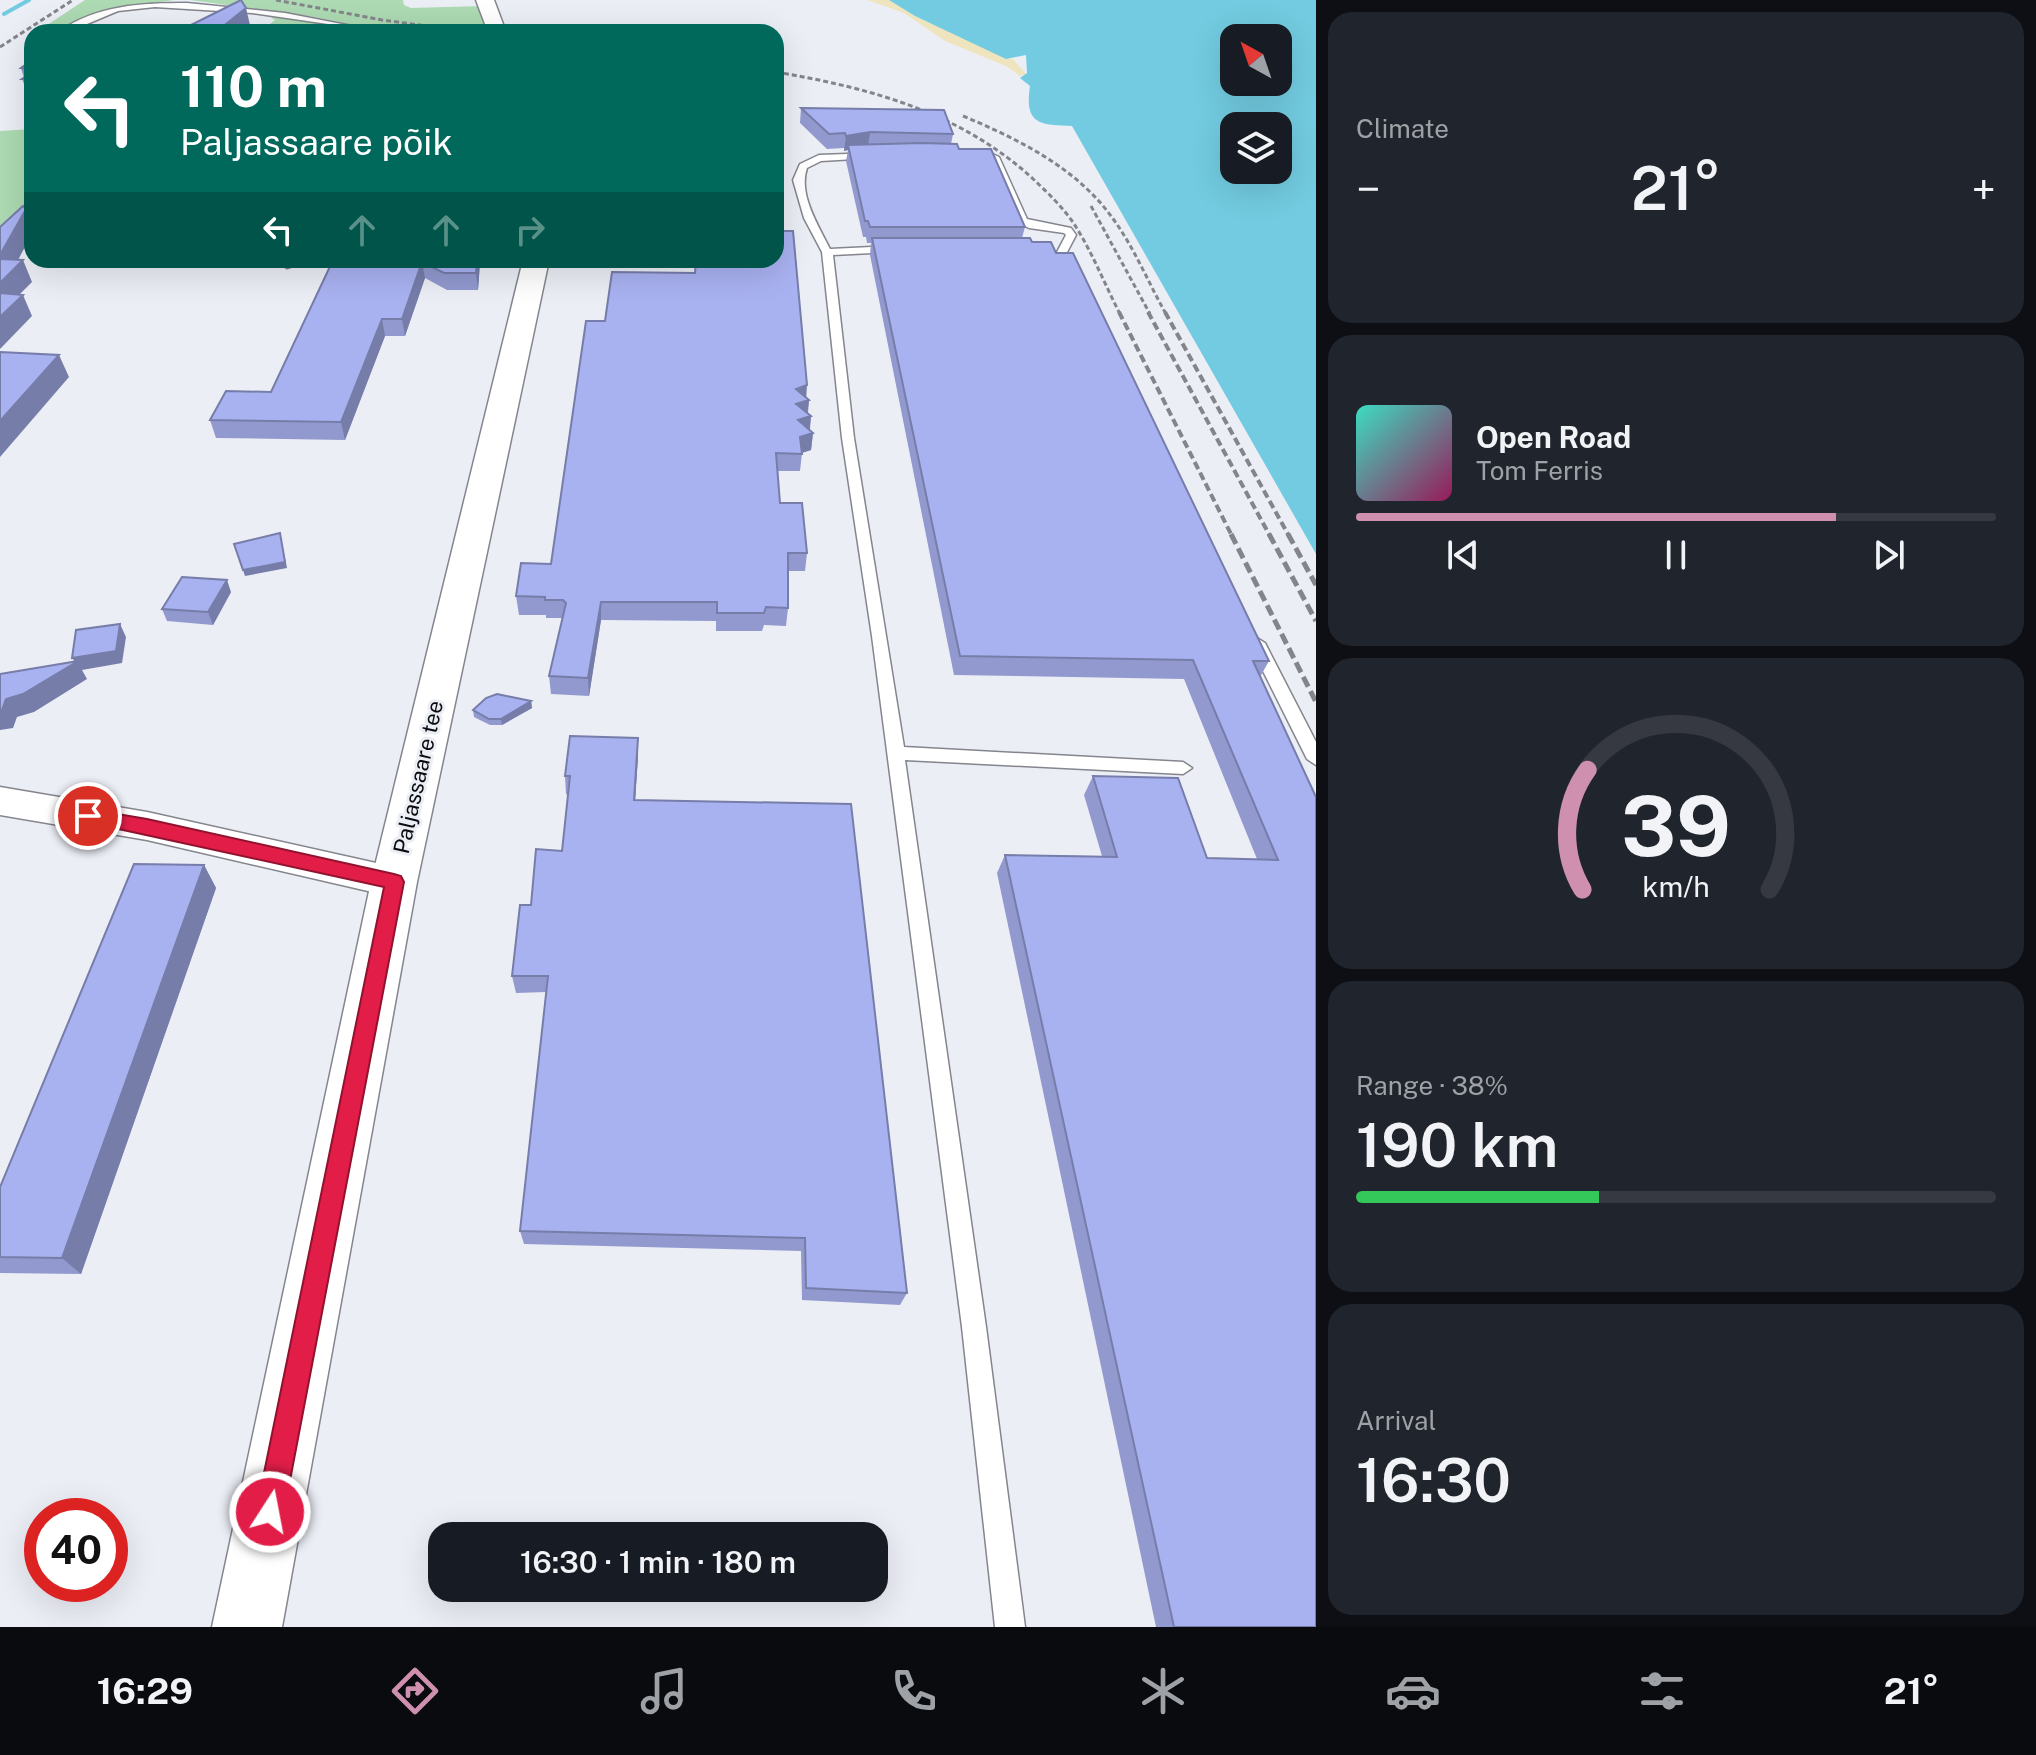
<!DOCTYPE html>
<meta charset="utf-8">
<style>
body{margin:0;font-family:"Public Sans",sans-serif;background:#20242c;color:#f1f3f6;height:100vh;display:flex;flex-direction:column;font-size:30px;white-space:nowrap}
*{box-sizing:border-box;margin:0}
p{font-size:26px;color:#9ea1a6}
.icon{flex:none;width:44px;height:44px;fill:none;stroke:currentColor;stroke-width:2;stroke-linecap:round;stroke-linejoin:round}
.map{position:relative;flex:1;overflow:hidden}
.sheet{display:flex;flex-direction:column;gap:12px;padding:12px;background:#0d0f14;width:720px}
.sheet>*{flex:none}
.guide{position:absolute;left:24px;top:24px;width:760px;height:244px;border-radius:24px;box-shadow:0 8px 32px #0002;background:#00695c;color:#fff;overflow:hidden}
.needle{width:52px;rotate:320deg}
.fabs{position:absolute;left:1220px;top:24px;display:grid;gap:16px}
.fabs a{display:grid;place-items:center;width:72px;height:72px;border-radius:16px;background:#171b24;box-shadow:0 8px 32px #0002;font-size:40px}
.speed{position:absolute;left:24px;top:1498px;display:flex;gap:16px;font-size:40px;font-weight:700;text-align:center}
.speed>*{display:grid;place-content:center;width:104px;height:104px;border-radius:50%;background:#171b24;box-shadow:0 8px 32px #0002;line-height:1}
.speed .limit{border:12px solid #d22;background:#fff;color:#111}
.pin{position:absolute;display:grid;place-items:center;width:68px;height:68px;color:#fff;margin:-34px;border:4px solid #fff;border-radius:50%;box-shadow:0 2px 8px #0007}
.me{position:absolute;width:88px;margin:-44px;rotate:11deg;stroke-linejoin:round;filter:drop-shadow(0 0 6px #0008)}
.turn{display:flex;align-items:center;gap:28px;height:168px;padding:0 24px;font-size:36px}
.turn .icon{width:104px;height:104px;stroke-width:2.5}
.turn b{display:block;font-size:56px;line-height:68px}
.lanes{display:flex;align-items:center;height:76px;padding:0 24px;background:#0003;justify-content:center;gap:40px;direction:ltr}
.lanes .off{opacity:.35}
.big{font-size:60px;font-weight:600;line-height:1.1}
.sheet .card{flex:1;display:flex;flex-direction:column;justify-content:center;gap:12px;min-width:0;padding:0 28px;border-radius:24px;background:#20242c}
.sheet .dial{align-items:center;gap:0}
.dial svg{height:208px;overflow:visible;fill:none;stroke:#363941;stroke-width:7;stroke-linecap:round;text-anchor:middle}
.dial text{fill:#f1f3f6;stroke:none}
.song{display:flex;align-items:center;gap:24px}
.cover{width:96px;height:96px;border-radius:12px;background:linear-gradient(135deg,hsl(170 70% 55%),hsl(330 70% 35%))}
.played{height:8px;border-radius:4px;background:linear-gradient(90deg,#cf90b0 75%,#363941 75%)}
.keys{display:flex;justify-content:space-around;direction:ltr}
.heat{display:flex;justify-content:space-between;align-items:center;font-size:44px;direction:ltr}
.charge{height:12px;border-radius:6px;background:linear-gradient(90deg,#34c759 38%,#363941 0)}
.trip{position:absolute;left:428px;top:1522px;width:460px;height:80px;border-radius:24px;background:#171b24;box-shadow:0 8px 32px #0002;font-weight:600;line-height:80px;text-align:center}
.menu{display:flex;height:128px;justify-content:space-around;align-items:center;background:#090b0e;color:#9ea1a6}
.menu .icon{width:56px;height:56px}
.menu .on{color:#cf90b0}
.menu b{font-size:36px;color:#f1f3f6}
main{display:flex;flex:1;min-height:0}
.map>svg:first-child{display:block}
</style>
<main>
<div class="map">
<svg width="1316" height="1627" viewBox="0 0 1316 1627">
<rect width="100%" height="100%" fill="#eceef6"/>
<g fill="#addab2">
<polygon points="85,0 174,0 114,9 59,30 38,31"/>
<polygon points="190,0 403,0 404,5 411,8 481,6 490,32 387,32 314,17"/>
<polygon points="283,16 367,32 260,32 275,20 271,18"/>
<polygon points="32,129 32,230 0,231 0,131"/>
</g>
<polygon fill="#eee5bf" points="867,0 889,0 915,16 1006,58 1013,59 1026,74 1020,76 1006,66 945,41 904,13"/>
<path fill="#72cbe0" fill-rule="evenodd" d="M889,0H1316V554L1072,126C1040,125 1024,125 1030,86L1020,78L1027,73L1026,55L1006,59L915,16ZM1234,38H1278V82H1234ZM1234,126H1278V170H1234Z"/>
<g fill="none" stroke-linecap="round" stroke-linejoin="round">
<polyline stroke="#72cbe0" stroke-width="4" points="4,14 29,0"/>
<g stroke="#84858d" stroke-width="3">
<g id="service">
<path d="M187,3L285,13L383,32L252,13L155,7L118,11L68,32H58C97,5 141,3 187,3Z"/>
<polygon points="32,44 32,49 27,49 27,45"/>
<polygon points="974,152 988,152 999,157 1027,219 1071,228 1076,235 1065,256 1056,254 1066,235 1064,233 1029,228 1019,223 992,161 971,157"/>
<path d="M875,153L872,158L821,161L807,168C798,194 818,225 830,249L892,246L897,249L892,252L833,255L854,438L904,747L1183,762L1192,768L1183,774L905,760L986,1327L1025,1627H995L962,1327L872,636L842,438L822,252L804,218L793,180L800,164L819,155Z"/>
<polygon points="293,260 310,260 287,268 282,265"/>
<polygon points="1257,638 1265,643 1316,742 1316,765 1307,759 1249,643"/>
</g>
</g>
<g stroke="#84858d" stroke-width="3">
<polygon id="minor" points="0,787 147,812 394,867 407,871 413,882 407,893 394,897 147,840 0,815"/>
</g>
<g stroke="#84858d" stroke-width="3">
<g id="tertiary">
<polygon points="476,0 494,0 506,32 488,32"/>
<polygon points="523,260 549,260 417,882 282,1627 212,1627 371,882"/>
</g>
</g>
<use href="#service" fill="#fff" fill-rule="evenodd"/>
<use href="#minor" fill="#fff" fill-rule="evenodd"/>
<use href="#tertiary" fill="#fff" fill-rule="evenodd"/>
<g stroke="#84858b" stroke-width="3" stroke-dasharray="5 3" stroke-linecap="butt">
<polyline points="276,0 382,20 472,32"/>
<polyline points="0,47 73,0"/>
<path d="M776,72C870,88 959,112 1031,177C1047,192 1065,209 1076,227C1093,254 1105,285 1120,314"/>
<path d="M963,116C1018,139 1075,167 1111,216C1133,245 1148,282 1166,314"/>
<polyline points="1091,206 1150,314"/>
</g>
<g stroke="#84858b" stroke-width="4" stroke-dasharray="8 4" stroke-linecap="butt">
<polyline points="1119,312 1232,536"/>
<polyline points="1148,312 1270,536"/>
<polyline points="1165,312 1289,536"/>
</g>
<g stroke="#84858b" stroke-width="5" stroke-dasharray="11 5" stroke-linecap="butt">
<polyline points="1231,534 1316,702"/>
<polyline points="1269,534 1316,621"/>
<polyline points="1288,534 1316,585"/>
</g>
</g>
<g fill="#9199cf">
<polygon points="32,60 32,98 30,98 22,79 24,78 21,68"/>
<polygon points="801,108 953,134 951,144 959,149 1025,227 1022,238 1269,661 1260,677 1316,797 1316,1627 1156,1627 997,873 1005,855 1102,856 1084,795 1093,776 1207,858 1257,859 1184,679 954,675 870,255 871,243 867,243 866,237 863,237 846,161 848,150 844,151 844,148 827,149 800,123"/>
<polygon points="333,260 480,260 478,290 447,290 425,278 405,336 385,336 345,440 216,438 210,420 271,392"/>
<polygon points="806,398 809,400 808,413 811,416 810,430 813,433 811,450 802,453 800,471 778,471 780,503 807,553 805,571 788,571 788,608 786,626 764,625 762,631 716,631 716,621 601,620 589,696 551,694 549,676 563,618 546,618 546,615 519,615 516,596 551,564"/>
<polygon points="231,592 213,625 167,621 162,609"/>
<polygon points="531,701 532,708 502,725 490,725 474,717 473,710"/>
<polygon points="638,738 638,756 635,800 907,1293 900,1305 802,1300 801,1251 524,1244 520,1231 546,992 516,993 512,976 531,905 562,851 568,795 566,794 565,776"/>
<polygon points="204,865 216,888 81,1274 0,1273 0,1187"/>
</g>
<g fill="#767da9">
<polygon points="246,8 250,25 242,32 216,32"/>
<polygon points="870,132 868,147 848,145 848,150 844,151 846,136"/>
<polygon points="26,209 32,223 32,234 12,271 23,260 32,282 0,314 0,255"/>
<polygon points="477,260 480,260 480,264 478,290 476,273"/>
<polygon points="422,262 425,278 405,336 402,319"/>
<polygon points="23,295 32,316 0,349 0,317"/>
<polygon points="382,319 385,336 345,440 341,422"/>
<polygon points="59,355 69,377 0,457 0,421"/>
<polygon points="807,385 806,401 809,400 807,417 811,416 809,434 813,433 811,450 798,454 800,437 796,389"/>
<polygon points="280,533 287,568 245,576 243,570"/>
<polygon points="227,580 231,592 213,625 208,612"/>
<polygon points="601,602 601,620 589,696 588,678"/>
<polygon points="120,624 126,637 122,663 82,670 87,679 34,712 17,717 13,728 0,730 0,710 6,699 75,662 72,658"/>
<polygon points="531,701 532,708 502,725 501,719"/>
<polygon points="638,738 638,756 634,818 634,800"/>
<polygon points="204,865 216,888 81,1274 62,1258"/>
</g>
<g fill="#a9b2f1" stroke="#767da9" stroke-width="2">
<polygon points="241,0 246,8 216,32 177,32"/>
<polygon points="32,60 32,69 21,68"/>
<polygon points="32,72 32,79 22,79"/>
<polygon points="801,108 944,110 953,134 870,132 846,136 845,133 829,134"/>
<polygon points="922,143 957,144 959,149 991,149 1025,227 870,227 868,221 865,221 848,145"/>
<polygon points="23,206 26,209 0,255 0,227"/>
<polygon points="776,231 793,231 807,385 796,389 809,400 796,404 811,416 798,420 813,433 800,437 802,454 776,453 780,503 802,503 807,553 788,553 788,608 766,607 764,613 717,613 717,602 601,602 588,678 549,676 566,603 563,600 545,600 545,597 516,596 521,563 551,564 586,321 605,321 612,272 695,273 696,260 776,260"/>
<polygon points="872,238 1030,238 1032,242 1051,242 1056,253 1073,253 1269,661 1253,661 1316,797 1316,1627 1174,1627 1005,855 1117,857 1093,776 1178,778 1207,858 1278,860 1193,660 960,656"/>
<polygon points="0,259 23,260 0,283"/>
<polygon points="333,260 477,260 476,273 444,273 422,262 402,319 382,319 341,422 210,420 226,391 271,392"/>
<polygon points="0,293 23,295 0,317"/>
<polygon points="0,352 59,355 0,421"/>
<polygon points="280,533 285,562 243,570 234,544"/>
<polygon points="182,577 227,580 208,612 162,609"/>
<polygon points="120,624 116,651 72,658 76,630"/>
<polygon points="78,661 23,694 6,699 2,710 0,710 0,674"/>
<polygon points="497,694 531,701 501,719 489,719 473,710 486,698"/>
<polygon points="570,736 638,738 634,800 851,804 907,1293 806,1288 805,1238 520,1231 548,976 512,976 520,905 531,905 536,849 562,851 570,776 565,776"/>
<polygon points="134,864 204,865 62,1258 0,1257 0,1187"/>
</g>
<polygon fill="#e11d48" stroke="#92132f" stroke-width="2" points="88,809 147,819 394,874 401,876 404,882 284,1512 280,1521 270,1525 260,1521 256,1512 384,887 82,821 79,816 82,811"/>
<g text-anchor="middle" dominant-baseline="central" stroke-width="6" stroke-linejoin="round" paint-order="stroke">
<g font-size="22" fill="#0a0b0e" stroke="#eceef6">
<text transform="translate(418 777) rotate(-77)">Paljassaare tee</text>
</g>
</g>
</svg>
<div class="fabs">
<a><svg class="needle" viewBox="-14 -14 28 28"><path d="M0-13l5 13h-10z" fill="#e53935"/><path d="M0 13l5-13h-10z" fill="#9ea1a6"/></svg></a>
<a><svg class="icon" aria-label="layers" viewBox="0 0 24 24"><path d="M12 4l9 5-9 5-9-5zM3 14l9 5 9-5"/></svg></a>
</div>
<div class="speed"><div class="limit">40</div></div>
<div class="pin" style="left:88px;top:816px;background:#d93025"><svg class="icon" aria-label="arrive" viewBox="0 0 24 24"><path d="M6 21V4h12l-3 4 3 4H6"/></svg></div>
<svg class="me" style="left:270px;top:1512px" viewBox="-20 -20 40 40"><circle r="17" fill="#e11d48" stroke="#fff" stroke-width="3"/><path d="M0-11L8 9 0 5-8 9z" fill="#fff"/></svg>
<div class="trip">16:30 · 1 min · 180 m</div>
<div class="guide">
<div class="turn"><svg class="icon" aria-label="left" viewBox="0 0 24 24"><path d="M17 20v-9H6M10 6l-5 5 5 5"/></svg><div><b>110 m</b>Paljassaare põik</div></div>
<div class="lanes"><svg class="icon" aria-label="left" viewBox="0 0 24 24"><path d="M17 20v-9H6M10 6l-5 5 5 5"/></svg><svg class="icon off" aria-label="ahead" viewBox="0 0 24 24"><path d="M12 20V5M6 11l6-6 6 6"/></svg><svg class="icon off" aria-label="ahead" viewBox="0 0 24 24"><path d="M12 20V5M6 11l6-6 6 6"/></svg><svg class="icon off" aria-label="right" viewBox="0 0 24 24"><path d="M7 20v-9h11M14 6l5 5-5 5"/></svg></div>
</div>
</div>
<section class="sheet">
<div class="card"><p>Climate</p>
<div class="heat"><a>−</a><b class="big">21°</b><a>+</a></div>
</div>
<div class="card">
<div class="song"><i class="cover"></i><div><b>Open Road</b><p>Tom Ferris</p></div></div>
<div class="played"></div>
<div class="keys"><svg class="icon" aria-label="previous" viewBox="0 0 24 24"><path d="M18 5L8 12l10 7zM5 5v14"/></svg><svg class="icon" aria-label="pause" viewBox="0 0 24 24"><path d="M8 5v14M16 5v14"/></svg><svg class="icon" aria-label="next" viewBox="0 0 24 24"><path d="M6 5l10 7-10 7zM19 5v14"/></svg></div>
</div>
<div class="card dial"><svg viewBox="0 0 100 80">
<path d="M14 69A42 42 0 1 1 86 69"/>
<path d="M14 69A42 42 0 0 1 16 23" stroke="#cf90b0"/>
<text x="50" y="56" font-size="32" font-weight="700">39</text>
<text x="50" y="72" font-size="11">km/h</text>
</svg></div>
<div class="card"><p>Range · 38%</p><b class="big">190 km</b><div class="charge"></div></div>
<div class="card"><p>Arrival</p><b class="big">16:30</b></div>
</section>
</main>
<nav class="menu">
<b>16:29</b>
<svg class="icon on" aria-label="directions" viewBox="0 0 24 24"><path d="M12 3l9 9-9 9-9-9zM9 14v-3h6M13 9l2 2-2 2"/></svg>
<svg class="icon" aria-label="music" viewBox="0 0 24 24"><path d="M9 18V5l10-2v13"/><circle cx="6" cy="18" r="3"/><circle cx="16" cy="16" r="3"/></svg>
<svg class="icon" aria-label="phone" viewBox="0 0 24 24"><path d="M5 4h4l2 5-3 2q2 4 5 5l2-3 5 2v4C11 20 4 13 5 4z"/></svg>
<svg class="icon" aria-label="climate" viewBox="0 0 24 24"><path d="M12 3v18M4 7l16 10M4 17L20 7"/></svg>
<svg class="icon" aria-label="car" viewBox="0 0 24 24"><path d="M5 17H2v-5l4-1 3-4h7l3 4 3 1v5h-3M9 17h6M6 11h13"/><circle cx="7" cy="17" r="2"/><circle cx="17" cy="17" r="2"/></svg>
<svg class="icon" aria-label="filters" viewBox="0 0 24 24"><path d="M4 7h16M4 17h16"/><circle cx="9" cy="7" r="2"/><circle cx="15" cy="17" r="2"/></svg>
<b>21°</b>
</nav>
